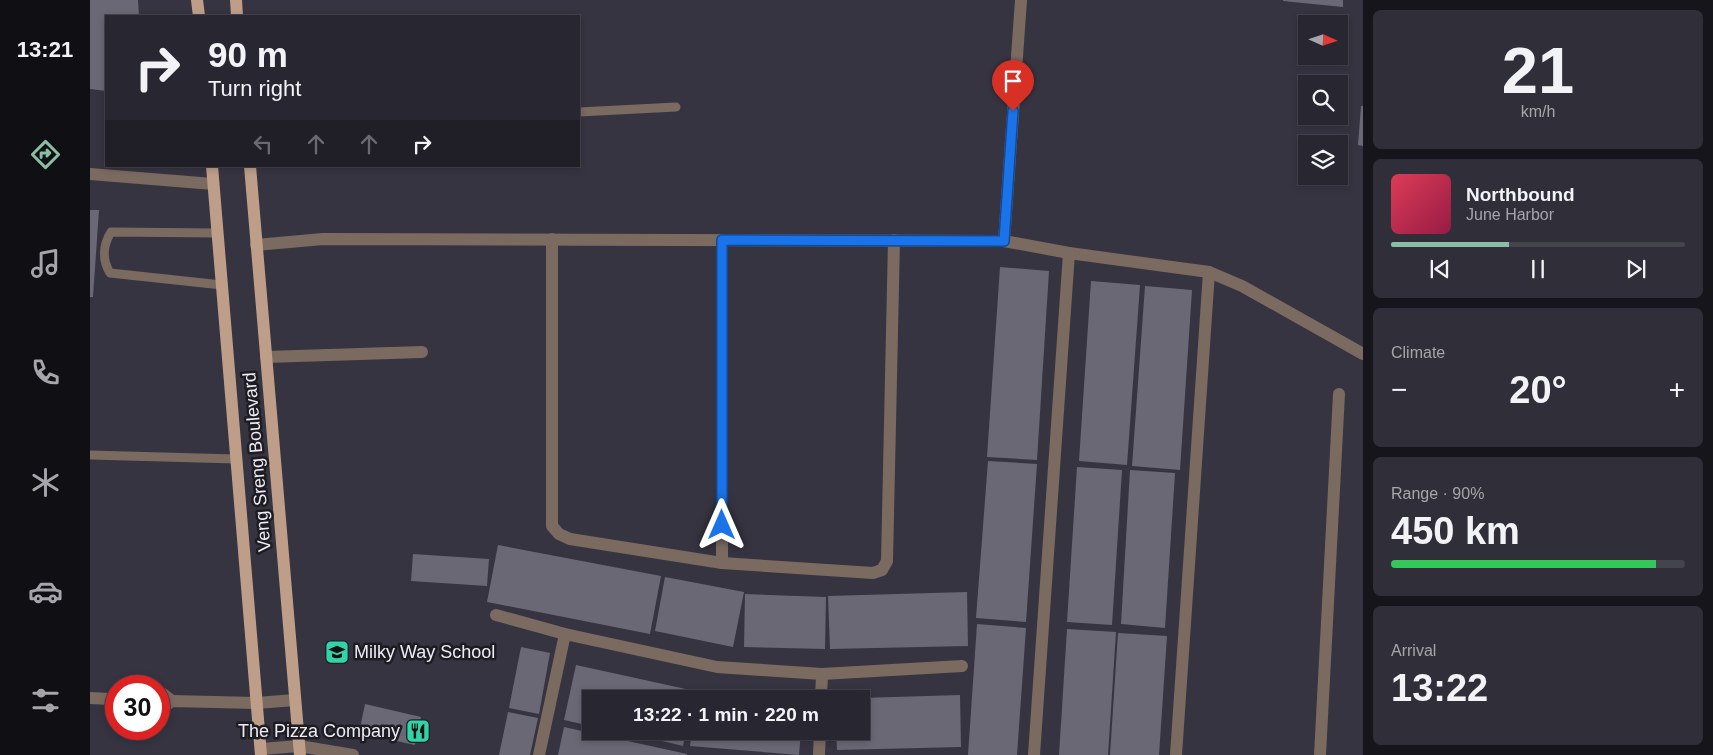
<!DOCTYPE html>
<meta charset="utf-8">
<style>
body{margin:0;font-family:Helvetica,sans-serif;background:#302f39;color:#f1f3f6;height:100vh;display:flex;flex-direction:column;font-size:19px;white-space:nowrap}
*{box-sizing:border-box;margin:0}
p{font-size:16px;color:#a5a5ab}
.icon{flex:none;width:28px;height:28px;fill:none;stroke:currentColor;stroke-width:2;stroke-linecap:round;stroke-linejoin:round}
.map{position:relative;flex:1;overflow:hidden}
.panel{display:flex;flex-direction:column;gap:10px;padding:10px;background:#16151b;width:350px}
.panel>*{flex:none}
.top-card{position:absolute;left:15px;top:15px;width:475px;height:152px;border-radius:0px;box-shadow:0 2px 8px #0003,0 0 0 1px #44444d;background:#282731;color:#f1f3f6;overflow:hidden}
.needle{width:32px;rotate:93deg}
.fabs{position:absolute;left:1208px;top:15px;display:grid;gap:10px}
.fabs a{display:grid;place-items:center;width:50px;height:50px;border-radius:0px;background:#282731;box-shadow:0 2px 8px #0003,0 0 0 1px #44444d;font-size:25px}
.speed{position:absolute;left:15px;top:675px;display:flex;gap:10px;font-size:25px;font-weight:700;text-align:center}
.speed>*{display:grid;place-content:center;width:65px;height:65px;border-radius:50%;background:#282731;box-shadow:0 2px 8px #0003,0 0 0 1px #44444d;line-height:1}
.speed .limit{border:8px solid #d22;background:#fff;color:#111}
.pin{position:absolute;display:grid;place-items:center;width:42px;height:42px;color:#fff;margin:-51px -21px;border-radius:50% 50% 50% 0;rotate:-45deg;box-shadow:0 0 5px #0007}
.pin .icon{rotate:45deg}
.me{position:absolute;width:55px;margin:-28px;rotate:0deg;stroke-linejoin:round;filter:drop-shadow(0 0 4px #0008)}
.turn{display:flex;align-items:center;gap:18px;height:105px;padding:0 20px;font-size:22px}
.turn .icon{width:65px;height:65px;stroke-width:2.5}
.turn b{display:block;font-size:35px;line-height:42px}
.lanes{display:flex;align-items:center;height:48px;padding:0 20px;background:#0003;justify-content:center;gap:25px;direction:ltr}
.lanes .off{opacity:.35}
.big{font-size:38px;font-weight:600;line-height:1.1}
.panel .widget{flex:1;display:flex;flex-direction:column;justify-content:center;gap:8px;min-width:0;padding:0 18px;border-radius:8px;background:#302f39}
.panel .dial{align-items:center;gap:0}
.dial b{font-size:65px;line-height:1}
.song{display:flex;align-items:center;gap:15px}
.cover{width:60px;height:60px;border-radius:8px;background:linear-gradient(135deg,hsl(350 70% 55%),hsl(340 70% 35%))}
.played{height:5px;border-radius:2px;background:linear-gradient(90deg,#8abfa5 40%,#44444d 40%)}
.keys{display:flex;justify-content:space-around;direction:ltr}
.heat{display:flex;justify-content:space-between;align-items:center;font-size:28px;direction:ltr}
.charge{height:8px;border-radius:4px;background:linear-gradient(90deg,#34c759 90%,#44444d 0)}
.trip{position:absolute;left:492px;top:690px;width:288px;height:50px;border-radius:0px;background:#282731;box-shadow:0 2px 8px #0003,0 0 0 1px #44444d;font-weight:600;line-height:50px;text-align:center}
main{display:flex;flex:1;min-height:0}
.tab-bar{display:flex;flex-direction:column;width:90px;justify-content:space-around;align-items:center;background:#101014;color:#a5a5ab}
.tab-bar .icon{width:35px;height:35px}
.tab-bar .current{color:#8abfa5}
.tab-bar b{font-size:22px;color:#f1f3f6}
.map>svg:first-child{display:block}
</style>
<main>
<nav class="tab-bar">
<b>13:21</b>
<svg class="icon current" aria-label="directions" viewBox="0 0 24 24"><path d="M12 3l9 9-9 9-9-9zM9 14v-3h6M13 9l2 2-2 2"/></svg>
<svg class="icon" aria-label="music" viewBox="0 0 24 24"><path d="M9 18V5l10-2v13"/><circle cx="6" cy="18" r="3"/><circle cx="16" cy="16" r="3"/></svg>
<svg class="icon" aria-label="phone" viewBox="0 0 24 24"><path d="M5 4h4l2 5-3 2q2 4 5 5l2-3 5 2v4C11 20 4 13 5 4z"/></svg>
<svg class="icon" aria-label="climate" viewBox="0 0 24 24"><path d="M12 3v18M4 7l16 10M4 17L20 7"/></svg>
<svg class="icon" aria-label="car" viewBox="0 0 24 24"><path d="M5 17H2v-5l4-1 3-4h7l3 4 3 1v5h-3M9 17h6M6 11h13"/><circle cx="7" cy="17" r="2"/><circle cx="17" cy="17" r="2"/></svg>
<svg class="icon" aria-label="filters" viewBox="0 0 24 24"><path d="M4 7h16M4 17h16"/><circle cx="9" cy="7" r="2"/><circle cx="15" cy="17" r="2"/></svg>
</nav>
<div class="map">
<svg width="1273" height="755" viewBox="0 0 1273 755">
<rect width="100%" height="100%" fill="#363441"/>
<g fill="#6b6876">
<polygon points="0,0 48,0 49,16 16,16 16,91 0,89"/>
<polygon points="1193,0 1253,0 1253,7 1193,1"/>
<polygon points="1271,106 1273,106 1273,146 1268,145"/>
<polygon points="0,210 9,210 3,297 0,297"/>
<polygon points="910,267 959,271 947,460 897,457"/>
<polygon points="1001,281 1050,285 1037,465 989,461"/>
<polygon points="1055,286 1102,290 1090,470 1042,466"/>
<polygon points="898,461 947,464 936,622 886,618"/>
<polygon points="987,467 1032,470 1022,625 977,622"/>
<polygon points="1040,470 1085,473 1075,628 1031,624"/>
<polygon points="408,545 571,576 560,634 397,602"/>
<polygon points="323,554 399,559 397,586 321,581"/>
<polygon points="575,577 654,592 643,647 565,631"/>
<polygon points="877,592 878,646 740,649 738,596"/>
<polygon points="655,594 736,597 735,649 654,647"/>
<polygon points="887,624 936,628 927,755 878,755"/>
<polygon points="977,629 1026,632 1018,755 969,755"/>
<polygon points="1028,633 1077,636 1069,755 1020,755"/>
<polygon points="431,647 460,653 449,714 419,708"/>
<polygon points="486,665 605,691 603,699 501,699 501,726 474,720"/>
<polygon points="606,691 670,697 670,699 605,699"/>
<polygon points="870,695 871,747 747,750 746,731 771,731 771,698"/>
<polygon points="275,704 331,717 325,745 269,733"/>
<polygon points="418,712 448,718 440,755 409,755"/>
<polygon points="474,727 597,754 597,755 468,755"/>
<polygon points="530,731 596,731 593,746"/>
<polygon points="602,731 711,731 709,755 600,746"/>
</g>
<g fill="none" stroke-linecap="round" stroke-linejoin="round">
<g stroke="#7b6a60" stroke-width="9">
<polyline points="489,112 586,107"/>
<path d="M127,233L21,232C13,245 12,260 20,273L132,285"/>
<polyline points="0,455 146,459"/>
</g>
<g stroke="#7b6a60" stroke-width="12">
<polyline points="0,174 123,184"/>
<polyline points="462,239 462,526 469,534 480,539 632,563 783,573 792,570 797,561 804,240"/>
<polyline points="914,241 931,0"/>
<polyline points="166,245 233,239 914,241 979,253 1119,272 1152,286 1273,354"/>
<polyline points="176,357 332,352"/>
<polyline points="632,563 632,240"/>
<polyline points="406,615 475,634 627,667 732,674 872,666"/>
<polyline points="69,694 73,694 82,701"/>
<polyline points="0,698 20,699 26,695"/>
<polyline points="731,699 732,674"/>
<polyline points="69,707 74,707 82,701 167,703 205,700"/>
<polyline points="171,749 209,746 263,755"/>
<polyline points="449,755 475,634"/>
<polyline points="729,755 730,731"/>
<polyline points="944,755 979,253"/>
<polyline points="1086,755 1119,272"/>
<polyline points="1230,755 1249,394"/>
</g>
<g stroke="#bf9e89" stroke-width="12">
<polyline points="107,0 109,16"/>
<polyline points="146,0 147,16"/>
<polyline points="122,166 171,755"/>
<polyline points="160,166 210,755"/>
</g>
</g>
<g fill="none" stroke-linecap="round" stroke-linejoin="round">
<g stroke="#114b97" stroke-width="12">
<polyline id="route" points="632,525 632,240 914,241 923,111"/>
</g>
<use href="#route" stroke="#1a73e8" stroke-width="9"/>
</g>
<defs>
<g id="school-square" transform="scale(1.25)"><rect x="-9" y="-9" width="18" height="18" rx="4" fill="#31d4a9" stroke="#1d1c22"/><path d="M0-5L7-2L0 1L-7-2ZM-4 1L0 2.5L4 1V4Q0 6-4 4Z" fill="#111"/></g>
<g id="restaurant-square" transform="scale(1.25)"><rect x="-9" y="-9" width="18" height="18" rx="4" fill="#31d4a9" stroke="#1d1c22"/><path d="M-5-6h1v4h1v-4h1v4h1v-4h1v5L-1.5 .5V6h-2V.5L-5-1ZM5-6V6H3V1.5H1.5Q1.5-4 5-6Z" fill="#111"/></g>
</defs>
<g fill-rule="evenodd">
<use href="#school-square" x="247" y="652"/>
<use href="#restaurant-square" x="328" y="731"/>
</g>
<g text-anchor="middle" dominant-baseline="central" stroke-width="5" stroke-linejoin="round" paint-order="stroke">
<g font-size="18" fill="#edecf5" stroke="#1d1c22">
<text transform="translate(167 462) rotate(-95)">Veng Sreng Boulevard</text>
</g>
<g font-size="18" fill="#edecf5" stroke="#1d1c22" text-anchor="start">
<text x="264" y="652">Milky Way School</text>
<text x="310" y="731" text-anchor="end">The Pizza Company</text>
</g>
</g>
</svg>
<div class="fabs">
<a><svg class="needle" viewBox="-14 -14 28 28"><path d="M0-13l5 13h-10z" fill="#e53935"/><path d="M0 13l5-13h-10z" fill="#a5a5ab"/></svg></a>
<a><svg class="icon" aria-label="search" viewBox="0 0 24 24"><circle cx="10" cy="10" r="6"/><path d="M15 15l6 6"/></svg></a>
<a><svg class="icon" aria-label="layers" viewBox="0 0 24 24"><path d="M12 4l9 5-9 5-9-5zM3 14l9 5 9-5"/></svg></a>
</div>
<div class="speed"><div class="limit">30</div></div>
<div class="pin" style="left:923px;top:111px;background:#d93025"><svg class="icon" aria-label="arrive" viewBox="0 0 24 24"><path d="M6 21V4h12l-3 4 3 4H6"/></svg></div>
<svg class="me" style="left:632px;top:525px" viewBox="-20 -20 40 40"><path d="M0-17L14 15 0 8-14 15z" fill="#1a73e8" stroke="#fff" stroke-width="4"/></svg>
<div class="trip">13:22 · 1 min · 220 m</div>
<div class="top-card">
<div class="turn"><svg class="icon" aria-label="right" viewBox="0 0 24 24"><path d="M7 20v-9h11M14 6l5 5-5 5"/></svg><div><b>90 m</b>Turn right</div></div>
<div class="lanes"><svg class="icon off" aria-label="left" viewBox="0 0 24 24"><path d="M17 20v-9H6M10 6l-5 5 5 5"/></svg><svg class="icon off" aria-label="ahead" viewBox="0 0 24 24"><path d="M12 20V5M6 11l6-6 6 6"/></svg><svg class="icon off" aria-label="ahead" viewBox="0 0 24 24"><path d="M12 20V5M6 11l6-6 6 6"/></svg><svg class="icon" aria-label="right" viewBox="0 0 24 24"><path d="M7 20v-9h11M14 6l5 5-5 5"/></svg></div>
</div>
</div>
<section class="panel">
<div class="widget dial"><b>21</b><p>km/h</p></div>
<div class="widget">
<div class="song"><i class="cover"></i><div><b>Northbound</b><p>June Harbor</p></div></div>
<div class="played"></div>
<div class="keys"><svg class="icon" aria-label="previous" viewBox="0 0 24 24"><path d="M18 5L8 12l10 7zM5 5v14"/></svg><svg class="icon" aria-label="pause" viewBox="0 0 24 24"><path d="M8 5v14M16 5v14"/></svg><svg class="icon" aria-label="next" viewBox="0 0 24 24"><path d="M6 5l10 7-10 7zM19 5v14"/></svg></div>
</div>
<div class="widget"><p>Climate</p>
<div class="heat"><a>−</a><b class="big">20°</b><a>+</a></div>
</div>
<div class="widget"><p>Range · 90%</p><b class="big">450 km</b><div class="charge"></div></div>
<div class="widget"><p>Arrival</p><b class="big">13:22</b></div>
</section>
</main>
